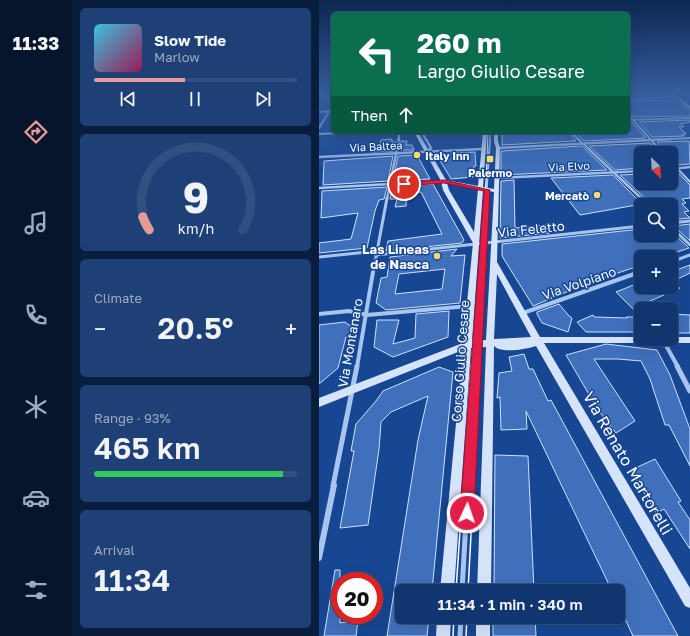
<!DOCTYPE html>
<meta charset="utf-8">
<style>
body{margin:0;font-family:"Golos Text",sans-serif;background:#1e4076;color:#f1f3f6;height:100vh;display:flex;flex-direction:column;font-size:15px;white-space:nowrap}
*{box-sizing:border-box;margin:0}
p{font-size:13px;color:#9cabc2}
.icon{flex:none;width:22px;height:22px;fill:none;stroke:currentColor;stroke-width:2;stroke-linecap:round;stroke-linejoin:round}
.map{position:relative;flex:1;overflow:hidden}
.panel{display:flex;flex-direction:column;gap:8px;padding:8px;background:#091d3c;width:247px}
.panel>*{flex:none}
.banner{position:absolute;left:12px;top:12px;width:299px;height:122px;border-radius:6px;box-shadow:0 4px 16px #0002,0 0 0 1px #305081;background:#0b6e4f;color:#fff;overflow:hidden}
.needle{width:26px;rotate:155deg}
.buttons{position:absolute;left:315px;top:146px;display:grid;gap:8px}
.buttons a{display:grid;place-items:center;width:44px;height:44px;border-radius:6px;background:#11356e;box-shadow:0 4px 16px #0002,0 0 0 1px #305081;font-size:20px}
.speed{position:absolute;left:12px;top:572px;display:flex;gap:8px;font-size:20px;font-weight:700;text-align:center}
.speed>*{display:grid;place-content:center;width:52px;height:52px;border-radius:50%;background:#11356e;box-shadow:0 4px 16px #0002,0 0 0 1px #305081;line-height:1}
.speed .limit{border:6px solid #d22;background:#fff;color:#111}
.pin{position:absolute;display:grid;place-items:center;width:34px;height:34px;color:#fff;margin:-17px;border:2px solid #fff;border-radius:50%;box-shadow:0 1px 4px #0007}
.me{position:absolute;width:44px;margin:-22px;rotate:3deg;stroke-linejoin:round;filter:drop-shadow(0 0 3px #0008)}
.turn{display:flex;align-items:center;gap:14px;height:84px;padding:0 20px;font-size:18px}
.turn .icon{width:52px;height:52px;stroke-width:2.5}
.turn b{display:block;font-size:28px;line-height:34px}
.then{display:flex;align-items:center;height:38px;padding:0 20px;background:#0003;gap:8px;font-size:15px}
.big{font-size:30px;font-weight:600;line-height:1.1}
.panel .widget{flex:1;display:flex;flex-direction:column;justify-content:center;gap:6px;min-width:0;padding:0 14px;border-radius:6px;background:#1e4076}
.panel .dial{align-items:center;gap:0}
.dial svg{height:104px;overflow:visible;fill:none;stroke:#305081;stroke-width:7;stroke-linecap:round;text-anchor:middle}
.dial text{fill:#f1f3f6;stroke:none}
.song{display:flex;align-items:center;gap:12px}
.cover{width:48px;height:48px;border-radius:6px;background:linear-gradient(135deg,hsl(190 70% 55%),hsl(330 70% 35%))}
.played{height:4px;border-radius:2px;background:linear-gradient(90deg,#e69b98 45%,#305081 45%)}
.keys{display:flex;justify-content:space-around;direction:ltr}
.heat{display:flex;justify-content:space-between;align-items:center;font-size:22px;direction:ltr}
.charge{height:6px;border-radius:3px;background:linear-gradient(90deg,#34c759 93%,#305081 0)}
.trip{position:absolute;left:76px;top:584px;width:230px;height:40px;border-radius:6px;background:#11356e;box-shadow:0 4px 16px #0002,0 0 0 1px #305081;font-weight:600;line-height:40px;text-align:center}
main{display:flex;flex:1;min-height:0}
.menu{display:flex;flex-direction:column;width:72px;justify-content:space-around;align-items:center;background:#07152c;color:#9cabc2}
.menu .icon{width:28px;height:28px}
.menu .selected{color:#e69b98}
.menu b{font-size:18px;color:#f1f3f6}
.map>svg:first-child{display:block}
</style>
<main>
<nav class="menu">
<b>11:33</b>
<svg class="icon selected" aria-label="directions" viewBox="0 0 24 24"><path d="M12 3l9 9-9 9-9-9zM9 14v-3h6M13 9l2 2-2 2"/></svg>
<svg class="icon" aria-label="music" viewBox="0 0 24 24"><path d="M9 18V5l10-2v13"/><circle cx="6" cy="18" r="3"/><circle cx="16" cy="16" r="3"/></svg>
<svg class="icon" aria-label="phone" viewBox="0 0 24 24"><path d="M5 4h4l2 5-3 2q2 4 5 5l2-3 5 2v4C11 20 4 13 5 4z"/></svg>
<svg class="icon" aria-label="climate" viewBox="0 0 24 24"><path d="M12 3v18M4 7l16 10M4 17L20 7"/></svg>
<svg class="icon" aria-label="car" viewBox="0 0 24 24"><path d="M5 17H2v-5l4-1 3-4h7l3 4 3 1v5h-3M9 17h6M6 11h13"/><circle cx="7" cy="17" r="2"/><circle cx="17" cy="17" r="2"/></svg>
<svg class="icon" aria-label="filters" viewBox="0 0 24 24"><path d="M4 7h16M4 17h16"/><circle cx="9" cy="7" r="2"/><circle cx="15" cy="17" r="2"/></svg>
</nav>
<section class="panel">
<div class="widget">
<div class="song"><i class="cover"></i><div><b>Slow Tide</b><p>Marlow</p></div></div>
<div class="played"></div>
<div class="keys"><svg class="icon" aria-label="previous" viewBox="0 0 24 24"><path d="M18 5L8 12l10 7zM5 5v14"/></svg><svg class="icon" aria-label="pause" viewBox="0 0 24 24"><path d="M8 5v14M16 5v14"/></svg><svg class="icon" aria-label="next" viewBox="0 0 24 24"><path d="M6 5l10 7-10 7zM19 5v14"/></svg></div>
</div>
<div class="widget dial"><svg viewBox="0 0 100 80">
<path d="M14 69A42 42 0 1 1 86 69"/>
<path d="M14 69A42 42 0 0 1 9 59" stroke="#e69b98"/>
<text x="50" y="56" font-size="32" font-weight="700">9</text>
<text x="50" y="72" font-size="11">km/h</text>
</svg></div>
<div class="widget"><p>Climate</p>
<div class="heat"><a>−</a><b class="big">20.5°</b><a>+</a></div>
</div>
<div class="widget"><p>Range · 93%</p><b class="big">465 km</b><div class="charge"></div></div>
<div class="widget"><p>Arrival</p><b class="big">11:34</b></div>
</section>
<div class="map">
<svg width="371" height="636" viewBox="0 0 371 636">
<rect width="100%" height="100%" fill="#174793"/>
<g fill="#4070bb" stroke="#cee1fb" fill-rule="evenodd">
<polygon points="356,100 371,110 371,116 315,117 309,112 309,101"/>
<polygon points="371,120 371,122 362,124 365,127 360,127 367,134 364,134 365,136 333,137 320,122"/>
<polygon points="309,122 313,122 327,138 265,141 256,132 309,132"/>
<polygon points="183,132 250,132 257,141 183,145"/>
<polygon points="73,139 73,142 77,142 75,151 52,152 53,149 59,149 62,140"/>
<polygon points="82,141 88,141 87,145 93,145 95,150 81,150"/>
<polygon points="370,141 371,164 359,165 352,159 352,153 347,153 338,142"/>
<polygon points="331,143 340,153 317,153 322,160 322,168 296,170 270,146"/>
<polygon points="263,146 288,170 182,175 182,151"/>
<polygon points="156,152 157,166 155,166 154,177 132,179 117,154"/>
<polygon points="98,155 111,179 74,181 79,156"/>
<polygon points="74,156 69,181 4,185 5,161"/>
<polygon points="357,171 371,185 371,198 363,199 367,203 363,204 370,211 365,212 371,218 352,220 352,205 336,205 333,202 331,203 301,175 322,174 322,183 358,183 352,175 352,172"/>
<polygon points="294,175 323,204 261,215 232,178"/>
<polygon points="195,180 196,228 228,225 231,233 181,238 182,181"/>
<polygon points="114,184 145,240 143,243 67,251 69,241 123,234 102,192 88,193 87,206 76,207 78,199 71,199 73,187"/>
<polygon points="68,187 65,199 60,200 56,211 48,248 0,253 0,243 32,239 39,213 2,218 3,191"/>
<polygon points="371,224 371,241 355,226"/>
<polygon points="322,229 322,235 352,235 352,231 370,248 344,257 322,257 322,265 264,285 214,306 183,256 183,244"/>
<path d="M138,249L132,256L146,255L141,303L67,310L57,303L62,278L68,277L71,257ZM126,269L123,289L76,294L80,274Z"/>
<polygon points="371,265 371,273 352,282 352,272"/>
<polygon points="322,282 322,287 361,288 322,305 322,332 267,332 258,322 274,315 275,317 308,318 307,317 322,317 297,292"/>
<polygon points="240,304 250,316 253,318 249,332 223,323 218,314 218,312"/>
<polygon points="130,311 129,337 74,357 55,347 58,320 80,320 74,344 96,338 97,314"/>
<polygon points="352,314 371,315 371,333 352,333"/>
<polygon points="26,322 33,327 30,337 27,337 19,368 0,384 0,325"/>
<polygon points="287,344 338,350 351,375 371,429 371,466 350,425 346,425 331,379 322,361 299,359 275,359 316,421 297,433 279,410 247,355"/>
<polygon points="205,354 210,369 214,369 229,401 232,400 359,636 314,636 299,604 299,591 293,591 207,411 208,429 182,430 181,397 178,398 180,373 193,371 190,357"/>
<polygon points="120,367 134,372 113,591 83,591 83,617 110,617 108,636 68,636 99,440 109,396 72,412 62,422 60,449 49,525 21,528 35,451 32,451 37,424 57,401 64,391"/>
<polygon points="176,455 209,456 215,591 175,591"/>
<polygon points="336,459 362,501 359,502 371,520 371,549 345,509 337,513 312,470"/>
<polygon points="16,570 21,570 21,623 39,620 37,636 5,636"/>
<polygon points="174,617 216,617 217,636 174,636"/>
</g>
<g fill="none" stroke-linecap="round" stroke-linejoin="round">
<polyline stroke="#a8c5f0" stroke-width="1.5" points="171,140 171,132"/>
<polyline stroke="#a8c5f0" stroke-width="2" points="167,199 171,139"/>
<polyline stroke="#a8c5f0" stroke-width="2.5" points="162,273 167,198"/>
<polyline stroke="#a8c5f0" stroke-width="3" points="157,367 162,272"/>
<polyline stroke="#a8c5f0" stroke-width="4" points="149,486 157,366"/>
<g stroke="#a8c5f0" stroke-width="5">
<polyline points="143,591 149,485"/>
<polyline points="141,636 142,617"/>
</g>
<g stroke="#a8c5f0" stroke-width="2">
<polyline points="309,99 358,97"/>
<polyline points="0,112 14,111"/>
<polyline points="309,114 332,140"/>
<polyline points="309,120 371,118"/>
<polyline points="0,128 14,105"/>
<polyline points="97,132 104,134 107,140"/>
<polyline points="252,132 260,140"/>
<polyline points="0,134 40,132"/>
<polyline points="79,140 81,132"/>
<polyline points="333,140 371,138"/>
</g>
<g stroke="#a8c5f0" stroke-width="2.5">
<polyline points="107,139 112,148 109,151"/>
<polyline points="259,139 323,199"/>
<polyline points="331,139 344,153"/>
<polyline points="179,148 352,139"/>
<polyline points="0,157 163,149"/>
<polyline points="352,162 371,182"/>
<polyline points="352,169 371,167"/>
<polyline points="178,178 322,171"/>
<polyline points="0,188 125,181"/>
<polyline points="68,199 80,139"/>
</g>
<g stroke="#a8c5f0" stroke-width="3">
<polyline points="321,198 329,205"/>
<polyline points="352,223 371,221"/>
<polyline points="352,227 371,245"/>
<polyline points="57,255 322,226"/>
<polyline points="0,257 58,251"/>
<polyline points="352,262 371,255"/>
<polyline points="54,273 68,198"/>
<polyline points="318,273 322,272"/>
</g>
<g stroke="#a8c5f0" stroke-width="4">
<polyline points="204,313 321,272"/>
<polyline points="0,314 30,311 48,315 150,306"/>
<polyline points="344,340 359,367"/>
<polyline points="38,367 54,272"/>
</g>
<g stroke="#a8c5f0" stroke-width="5">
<polyline points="358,366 371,391"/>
<polyline points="14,486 38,366"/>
</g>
<polyline stroke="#a8c5f0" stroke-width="6" points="0,558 15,485"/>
<g fill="#d6e4fb" fill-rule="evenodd">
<polygon points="350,93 354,93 371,106 371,109"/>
<path d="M95,132H99L127,180L159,186L164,132H168L164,187L175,189L177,148L175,141V132H179V141L181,148L178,262L221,337H322V339H352V337H371V343H225L371,588V608L366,606L217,346C208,349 182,354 175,346L172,591H158L167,347L152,348L135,591H121L144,350L0,407V398L144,343L154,243L124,190L122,181ZM128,183L159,189L155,232L130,190ZM164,190L175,192L167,340L153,341ZM178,274L212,337L175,339Z"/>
<polygon points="118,617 132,617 131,636 117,636"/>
<rect x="157" y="617" width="14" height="19"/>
</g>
<g stroke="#fff" stroke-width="1">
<polyline points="152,367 167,181 169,132"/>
<polyline points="161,367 166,265"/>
</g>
<g stroke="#fff" stroke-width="1.5">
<polyline points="137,591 152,366"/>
<polyline points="149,591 161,366"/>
<polyline points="134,636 135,617"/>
<polyline points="147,636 148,617"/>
</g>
</g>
<linearGradient id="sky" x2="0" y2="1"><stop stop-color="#0d2751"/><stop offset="0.51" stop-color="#365e9e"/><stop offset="1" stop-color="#365e9e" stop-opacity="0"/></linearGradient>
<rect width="371" height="182" fill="url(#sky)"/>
<polygon fill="#e11d48" stroke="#92132f" points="125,180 171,190 155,513 153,518 148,520 143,518 141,513 165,191 125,183 85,186 82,184 85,182"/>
<g fill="#ffdb67" stroke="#174793" stroke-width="1.5">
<circle cx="98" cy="155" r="4"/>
<rect x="167" y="155" width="8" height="8" rx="2"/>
<circle cx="278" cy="195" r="4"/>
<circle cx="118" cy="256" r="4"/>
</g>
<g text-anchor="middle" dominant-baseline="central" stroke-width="3" stroke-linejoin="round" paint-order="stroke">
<g font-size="11" fill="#fff" stroke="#174793">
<text transform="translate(57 146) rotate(-3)">Via Baltea</text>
<text transform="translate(250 166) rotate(-3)">Via Elvo</text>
</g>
<g font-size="11" font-weight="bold" fill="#fff" stroke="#174793" text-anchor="start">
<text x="106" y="155">Italy Inn</text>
<text x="171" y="172" text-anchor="middle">Palermo</text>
<text x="270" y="195" text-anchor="end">Mercatò</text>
</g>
<g font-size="13" fill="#fff" stroke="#174793">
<text transform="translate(212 229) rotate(-6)">Via Feletto</text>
<text transform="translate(260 283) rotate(-19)">Via Volpiano</text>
<text transform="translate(31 343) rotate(-80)">Via Montanaro</text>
<text transform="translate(141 361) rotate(-86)">Corso Giulio Cesare</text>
</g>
<g font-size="13" font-weight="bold" fill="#fff" stroke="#174793" text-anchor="end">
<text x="110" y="249">Las Lineas<tspan x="110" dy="15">de Nasca</tspan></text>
</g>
<g font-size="16" fill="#fff" stroke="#174793">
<text transform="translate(309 463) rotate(60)">Via Renato Martorelli</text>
</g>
</g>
</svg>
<div class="buttons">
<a><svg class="needle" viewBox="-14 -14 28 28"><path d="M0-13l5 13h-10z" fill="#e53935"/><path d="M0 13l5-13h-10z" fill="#9cabc2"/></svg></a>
<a><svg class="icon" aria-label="search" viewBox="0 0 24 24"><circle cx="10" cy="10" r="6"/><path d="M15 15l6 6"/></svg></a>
<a>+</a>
<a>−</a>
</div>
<div class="speed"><div class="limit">20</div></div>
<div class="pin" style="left:85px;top:184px;background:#d93025"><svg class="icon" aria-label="arrive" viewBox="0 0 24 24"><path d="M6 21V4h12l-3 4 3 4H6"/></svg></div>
<svg class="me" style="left:148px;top:513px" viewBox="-20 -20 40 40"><circle r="17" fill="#e11d48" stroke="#fff" stroke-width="3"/><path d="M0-11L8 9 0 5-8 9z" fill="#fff"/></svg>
<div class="trip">11:34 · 1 min · 340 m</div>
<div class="banner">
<div class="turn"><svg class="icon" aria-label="left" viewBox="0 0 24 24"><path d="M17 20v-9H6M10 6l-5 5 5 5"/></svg><div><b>260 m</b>Largo Giulio Cesare</div></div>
<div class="then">Then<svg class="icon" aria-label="ahead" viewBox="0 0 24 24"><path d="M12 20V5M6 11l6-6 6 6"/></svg></div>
</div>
</div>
</main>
